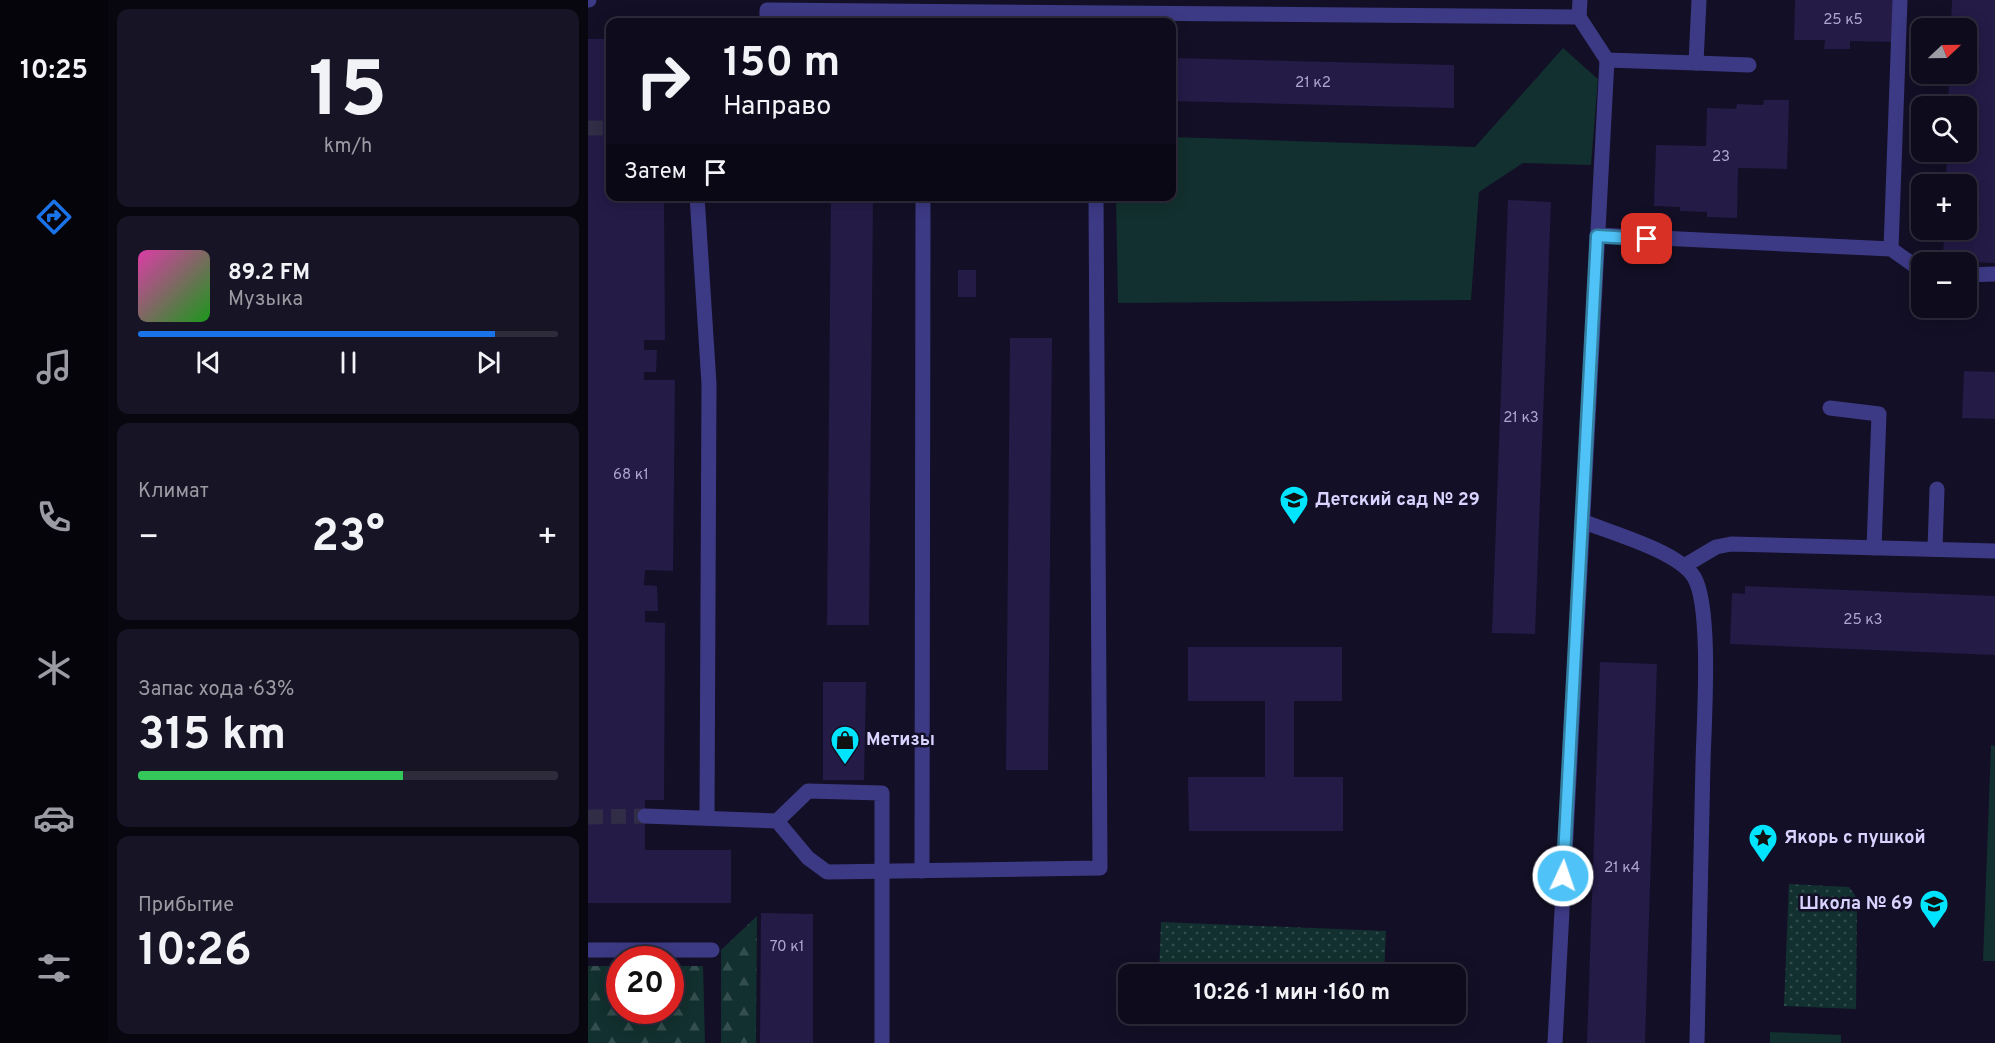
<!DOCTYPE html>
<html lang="ru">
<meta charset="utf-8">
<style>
body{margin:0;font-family:Overpass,sans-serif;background:#171425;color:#f1f3f6;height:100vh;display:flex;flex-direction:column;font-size:22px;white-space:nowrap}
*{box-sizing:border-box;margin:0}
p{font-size:20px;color:#9b9ba3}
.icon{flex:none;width:33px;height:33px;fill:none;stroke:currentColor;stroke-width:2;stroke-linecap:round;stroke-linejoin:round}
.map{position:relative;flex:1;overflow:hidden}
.drawer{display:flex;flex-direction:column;gap:9px;padding:9px;background:#08060f;width:480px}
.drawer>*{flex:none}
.banner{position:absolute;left:18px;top:18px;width:570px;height:183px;border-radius:12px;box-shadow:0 3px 15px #0003,0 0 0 2px #2e2b3b;background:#0e0b1c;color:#f1f3f6;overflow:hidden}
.needle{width:39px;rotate:68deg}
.tools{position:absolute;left:1323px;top:18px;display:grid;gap:12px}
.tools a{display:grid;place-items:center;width:66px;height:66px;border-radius:12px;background:#0e0b1c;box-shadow:0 3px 15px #0003,0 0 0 2px #2e2b3b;font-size:30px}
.speed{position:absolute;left:18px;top:946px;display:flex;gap:12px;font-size:30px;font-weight:700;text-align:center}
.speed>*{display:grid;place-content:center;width:78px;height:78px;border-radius:50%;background:#0e0b1c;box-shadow:0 3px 15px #0003,0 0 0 2px #2e2b3b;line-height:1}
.speed .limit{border:9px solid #d22;background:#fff;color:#111}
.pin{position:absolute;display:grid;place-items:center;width:51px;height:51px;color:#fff;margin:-26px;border-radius:12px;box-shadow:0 3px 9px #0006}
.me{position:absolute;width:66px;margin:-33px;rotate:3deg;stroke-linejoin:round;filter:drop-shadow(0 0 4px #0008)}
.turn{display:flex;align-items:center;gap:21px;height:126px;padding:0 18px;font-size:27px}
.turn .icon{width:78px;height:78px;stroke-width:2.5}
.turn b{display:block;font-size:42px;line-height:51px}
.then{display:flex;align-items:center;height:57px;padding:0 18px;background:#0003;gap:12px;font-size:22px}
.big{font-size:45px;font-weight:700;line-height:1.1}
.drawer .card{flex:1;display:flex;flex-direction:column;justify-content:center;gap:9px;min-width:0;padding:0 21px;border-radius:12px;background:#171425}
.drawer .dial{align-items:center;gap:0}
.dial b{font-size:78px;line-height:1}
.song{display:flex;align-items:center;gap:18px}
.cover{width:72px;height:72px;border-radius:9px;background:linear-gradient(135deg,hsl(320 70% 55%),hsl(120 70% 35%))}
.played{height:6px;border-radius:3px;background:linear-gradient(90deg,#1a73e8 85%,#2e2b3b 85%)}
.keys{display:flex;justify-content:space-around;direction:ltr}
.heat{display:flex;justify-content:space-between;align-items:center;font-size:33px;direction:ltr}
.charge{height:9px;border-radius:4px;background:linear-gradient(90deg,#34c759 63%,#2e2b3b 0)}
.trip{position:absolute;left:530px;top:964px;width:348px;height:60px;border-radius:12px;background:#0e0b1c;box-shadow:0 3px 15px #0003,0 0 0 2px #2e2b3b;font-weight:700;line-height:60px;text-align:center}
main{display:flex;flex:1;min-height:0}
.menu{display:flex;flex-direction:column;width:108px;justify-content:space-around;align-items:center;background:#06040b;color:#9b9ba3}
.menu .icon{width:42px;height:42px}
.menu .current{color:#1a73e8}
.menu b{font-size:27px;color:#f1f3f6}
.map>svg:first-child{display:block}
</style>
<main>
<nav class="menu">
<b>10:25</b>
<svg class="icon current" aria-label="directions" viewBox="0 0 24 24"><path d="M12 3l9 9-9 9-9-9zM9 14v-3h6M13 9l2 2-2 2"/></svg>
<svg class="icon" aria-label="music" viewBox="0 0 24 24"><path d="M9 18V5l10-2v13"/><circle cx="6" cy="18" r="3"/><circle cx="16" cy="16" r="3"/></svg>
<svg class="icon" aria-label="phone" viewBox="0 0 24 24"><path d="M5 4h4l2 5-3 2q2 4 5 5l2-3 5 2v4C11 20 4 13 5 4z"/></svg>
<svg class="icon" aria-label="climate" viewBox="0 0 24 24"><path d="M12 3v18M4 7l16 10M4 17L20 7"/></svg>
<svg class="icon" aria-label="car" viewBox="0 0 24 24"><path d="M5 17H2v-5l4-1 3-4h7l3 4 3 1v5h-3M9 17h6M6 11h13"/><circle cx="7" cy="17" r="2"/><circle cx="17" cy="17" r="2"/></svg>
<svg class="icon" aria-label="filters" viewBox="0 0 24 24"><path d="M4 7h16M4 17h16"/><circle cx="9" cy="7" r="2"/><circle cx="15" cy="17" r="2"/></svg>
</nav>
<section class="drawer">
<div class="card dial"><b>15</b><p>km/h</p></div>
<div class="card">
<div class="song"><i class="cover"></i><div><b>89.2 FM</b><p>Музыка</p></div></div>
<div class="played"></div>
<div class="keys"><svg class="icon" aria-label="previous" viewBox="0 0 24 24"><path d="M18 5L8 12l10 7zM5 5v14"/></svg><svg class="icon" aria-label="pause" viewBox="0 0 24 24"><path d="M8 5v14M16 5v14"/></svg><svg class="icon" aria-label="next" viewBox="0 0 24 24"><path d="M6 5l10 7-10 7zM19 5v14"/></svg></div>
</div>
<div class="card"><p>Климат</p>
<div class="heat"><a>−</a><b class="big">23°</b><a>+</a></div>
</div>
<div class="card"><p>Запас хода · 63%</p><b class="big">315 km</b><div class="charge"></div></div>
<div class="card"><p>Прибытие</p><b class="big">10:26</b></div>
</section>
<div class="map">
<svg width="1407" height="1043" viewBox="0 0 1407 1043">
<defs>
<pattern id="forest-firs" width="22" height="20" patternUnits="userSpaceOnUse" patternTransform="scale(1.5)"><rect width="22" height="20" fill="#12302f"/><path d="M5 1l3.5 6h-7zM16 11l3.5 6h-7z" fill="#344d4e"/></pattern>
<pattern id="park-dots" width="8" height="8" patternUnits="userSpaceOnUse" patternTransform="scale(1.5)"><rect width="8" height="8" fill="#12302f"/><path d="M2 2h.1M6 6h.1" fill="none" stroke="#344d4e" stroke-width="1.8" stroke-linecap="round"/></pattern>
</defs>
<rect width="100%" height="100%" fill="#130f26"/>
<g fill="#12302f">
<polygon points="975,48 1010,79 1003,165 935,163 891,192 883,300 530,303 528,197 584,196 584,137 887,147"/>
<polygon points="1403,745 1407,746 1407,961 1395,961"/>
<polygon points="1182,1032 1253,1035 1253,1043 1182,1043"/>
</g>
<g fill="url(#forest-firs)">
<polygon points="169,916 168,1043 133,1043 133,950"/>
<polygon points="0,966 31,966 32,1011 82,1011 83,966 115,966 117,1043 0,1043"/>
</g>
<g fill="url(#park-dots)">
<polygon points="1201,884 1261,887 1269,898 1268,1009 1196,1006"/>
<polygon points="573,922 798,931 796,975 571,975"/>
</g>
<g fill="#241b47">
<polygon points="1207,0 1305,0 1304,42 1262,41 1262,49 1236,49 1237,40 1206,40"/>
<polygon points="1364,0 1407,0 1407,263 1355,261 1356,230 1378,230 1378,184 1358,184 1359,152 1378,152 1378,106 1360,106 1361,74 1378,74 1378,28 1363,28"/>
<polygon points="0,39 22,39 22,196 76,196 77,340 56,340 56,350 69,350 68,372 56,372 56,380 87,380 85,571 57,570 56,585 69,586 70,611 57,611 57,622 77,623 76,800 57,800 57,850 143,850 143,903 0,903"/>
<polygon points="584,58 866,65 866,108 584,101"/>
<polygon points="1176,100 1201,100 1199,169 1150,168 1149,218 1119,217 1119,212 1092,211 1092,207 1066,206 1068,145 1118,146 1119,108 1148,109 1149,104 1175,105"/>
<polygon points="243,196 285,196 281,625 239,625"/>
<polygon points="920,200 963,202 947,634 904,633"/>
<rect x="370" y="270" width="18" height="27"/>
<polygon points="422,338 464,338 460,770 418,770"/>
<polygon points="1376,371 1407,372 1407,419 1374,418"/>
<polygon points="1157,586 1407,596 1407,655 1142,644 1144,593 1157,594"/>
<polygon points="600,647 754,647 754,701 706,701 706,777 755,777 755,831 601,831 600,777 677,777 677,701 600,701"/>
<polygon points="1012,662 1069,664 1057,1043 999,1043"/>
<polygon points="235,682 278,682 276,780 235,780"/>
<polygon points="173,913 225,914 225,1043 172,1043"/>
</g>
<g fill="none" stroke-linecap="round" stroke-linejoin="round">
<g stroke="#312d47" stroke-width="15" stroke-dasharray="15 8" stroke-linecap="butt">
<polyline points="0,128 22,128"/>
<polyline points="0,817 57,816"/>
</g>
<g stroke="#3d3a85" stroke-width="15">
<polyline points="0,0 1,0"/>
<polyline points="179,22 179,10 991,17 992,0"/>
<polyline points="1019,60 1108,63 1111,0"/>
<polyline points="1108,63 1161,65"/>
<polyline points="109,196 121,384 119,818"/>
<polyline points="1009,235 1303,249 1334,271"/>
<polyline points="1303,249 1312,0"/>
<polyline points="1378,275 1407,274"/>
<polyline points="1242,408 1291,414 1286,548"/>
<path d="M994,521C1023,533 1090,551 1106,577C1124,607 1116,723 1115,762C1113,856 1111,949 1109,1043"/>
<polyline points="1347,549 1349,489"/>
<polyline points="1096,566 1128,547 1143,544 1407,551"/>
<polyline points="57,816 189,821 220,858 239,872 512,868 508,196"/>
<polyline points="189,821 220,791 294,793 294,1043"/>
<polyline points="334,871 335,196"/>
<polyline points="0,950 124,950"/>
<polyline points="967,1043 1019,60 991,17"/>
</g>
</g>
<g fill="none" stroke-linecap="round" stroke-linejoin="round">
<g stroke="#337fa1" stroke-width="15">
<polyline id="route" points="975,876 1009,236 1059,239"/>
</g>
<use href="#route" stroke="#4fc3f7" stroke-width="10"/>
</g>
<defs>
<g id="school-pin" transform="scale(1.5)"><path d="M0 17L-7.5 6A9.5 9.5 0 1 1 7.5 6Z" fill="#00e5ff" stroke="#130f26"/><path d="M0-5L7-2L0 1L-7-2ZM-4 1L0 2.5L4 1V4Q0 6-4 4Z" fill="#111"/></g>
<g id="shop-pin" transform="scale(1.5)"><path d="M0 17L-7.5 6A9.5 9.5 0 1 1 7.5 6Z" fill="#00e5ff" stroke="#130f26"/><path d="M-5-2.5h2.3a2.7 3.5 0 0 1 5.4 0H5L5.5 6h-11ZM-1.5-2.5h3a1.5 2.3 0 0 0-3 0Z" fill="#111"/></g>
<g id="sight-pin" transform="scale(1.5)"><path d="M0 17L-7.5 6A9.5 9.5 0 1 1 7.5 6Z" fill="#00e5ff" stroke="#130f26"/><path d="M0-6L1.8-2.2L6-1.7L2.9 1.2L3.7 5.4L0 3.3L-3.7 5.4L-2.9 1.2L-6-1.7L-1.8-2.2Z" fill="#111"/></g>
</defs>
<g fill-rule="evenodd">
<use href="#school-pin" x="706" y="500"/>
<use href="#shop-pin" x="257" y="740"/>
<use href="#sight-pin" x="1175" y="838"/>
<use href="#school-pin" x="1346" y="904"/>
</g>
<g text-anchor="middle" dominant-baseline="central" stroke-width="5" stroke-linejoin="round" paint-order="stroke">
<g font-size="15" fill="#aca6d1">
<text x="1255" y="20">25 к5</text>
<text x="725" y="83">21 к2</text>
<text x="1133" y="157">23</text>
<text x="933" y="418">21 к3</text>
<text x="43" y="475">68 к1</text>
<text x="1275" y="620">25 к3</text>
<text x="1034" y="868">21 к4</text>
<text x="199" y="947">70 к1</text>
</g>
<g font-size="18" font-weight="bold" fill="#d9d4ff" stroke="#130f26" text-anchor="start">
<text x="727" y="500">Детский сад № 29</text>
<text x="278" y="740">Метизы</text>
<text x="1196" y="838">Якорь с пушкой</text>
<text x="1325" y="904" text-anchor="end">Школа № 69</text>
</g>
</g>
</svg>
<div class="tools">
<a><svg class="needle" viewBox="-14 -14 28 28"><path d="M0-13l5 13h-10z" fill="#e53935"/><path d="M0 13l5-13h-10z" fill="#9b9ba3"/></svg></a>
<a><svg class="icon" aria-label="search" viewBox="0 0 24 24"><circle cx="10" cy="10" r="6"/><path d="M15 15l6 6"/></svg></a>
<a>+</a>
<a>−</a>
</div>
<div class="speed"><div class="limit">20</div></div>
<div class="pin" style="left:1059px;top:239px;background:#d93025"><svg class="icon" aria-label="arrive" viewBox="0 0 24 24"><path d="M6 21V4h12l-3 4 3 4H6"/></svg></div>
<svg class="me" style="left:975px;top:876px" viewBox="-20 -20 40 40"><circle r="17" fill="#4fc3f7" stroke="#fff" stroke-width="3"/><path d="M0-11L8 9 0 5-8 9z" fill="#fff"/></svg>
<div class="trip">10:26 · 1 мин · 160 m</div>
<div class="banner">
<div class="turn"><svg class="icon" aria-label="right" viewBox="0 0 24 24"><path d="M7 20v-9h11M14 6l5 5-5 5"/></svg><div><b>150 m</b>Направо</div></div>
<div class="then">Затем<svg class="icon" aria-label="arrive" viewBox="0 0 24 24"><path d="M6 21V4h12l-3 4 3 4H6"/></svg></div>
</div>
</div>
</main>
